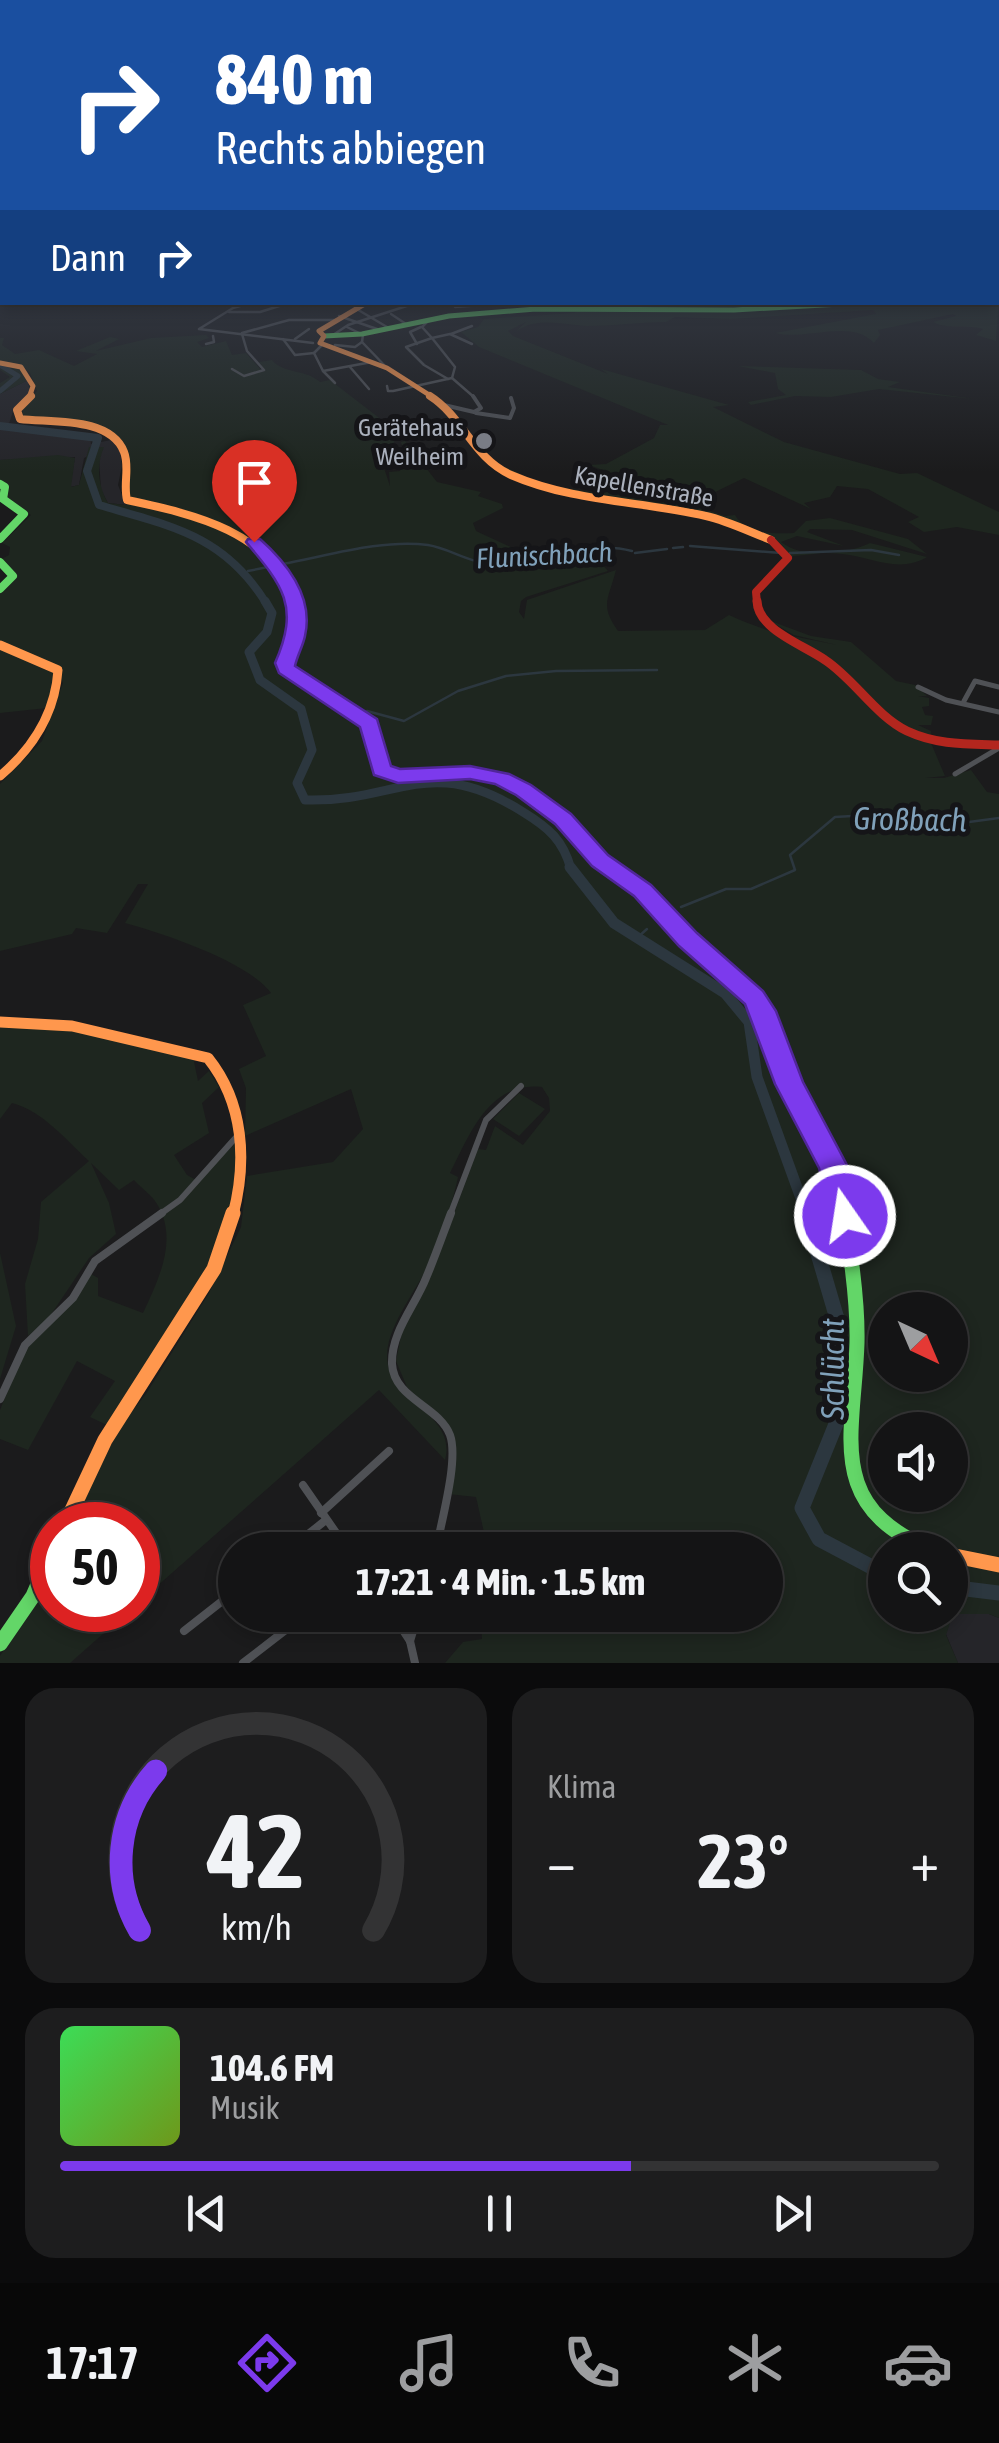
<!DOCTYPE html>
<html lang="de">
<meta charset="utf-8">
<style>
body{margin:0;font-family:"Asap Condensed",sans-serif;background:#1d1d1e;color:#f1f3f6;height:100vh;display:flex;flex-direction:column;font-size:38px;white-space:nowrap}
*{box-sizing:border-box;margin:0}
p{font-size:32px;color:#9d9ea0}
.icon{flex:none;width:55px;height:55px;fill:none;stroke:currentColor;stroke-width:2;stroke-linecap:round;stroke-linejoin:round}
.map{position:relative;height:1663px;overflow:hidden}
.drawer{display:flex;flex-direction:column;gap:25px;padding:25px;background:#0b0b0c;flex:1}
.drawer>*{flex:none}
.guide{position:absolute;left:0px;top:0px;width:1000px;height:305px;box-shadow:0 5px 15px #0003,0 0 0 2px #333334;background:#1a4fa0;color:#fff;overflow:hidden}
.needle{width:65px;rotate:136deg}
.controls{position:absolute;left:868px;top:1292px;display:grid;gap:20px}
.controls a{display:grid;place-items:center;width:100px;height:100px;border-radius:50%;background:#141415;box-shadow:0 5px 15px #0003,0 0 0 2px #333334;font-size:50px}
.speed{position:absolute;left:30px;top:1502px;display:flex;gap:20px;font-size:50px;font-weight:700;text-align:center}
.speed>*{display:grid;place-content:center;width:130px;height:130px;border-radius:50%;background:#141415;box-shadow:0 5px 15px #0003,0 0 0 2px #333334;line-height:1}
.speed .limit{border:15px solid #d22;background:#fff;color:#111}
.pin{position:absolute;display:grid;place-items:center;width:85px;height:85px;color:#fff;margin:-102px -42px;border-radius:50% 50% 50% 0;rotate:-45deg;box-shadow:0 0 10px #0007}
.pin .icon{rotate:45deg}
.me{position:absolute;width:110px;margin:-55px;rotate:347deg;stroke-linejoin:round;filter:drop-shadow(0 0 8px #0008)}
.turn{display:flex;align-items:center;gap:35px;height:210px;padding:0 50px;font-size:45px}
.turn .icon{width:130px;height:130px;stroke-width:2.5}
.turn b{display:block;font-size:70px;line-height:85px}
.then{display:flex;align-items:center;height:95px;padding:0 50px;background:#0003;gap:20px;font-size:38px}
.big{font-size:75px;font-weight:700;line-height:1.1}
.drawer .tile{flex:1;display:flex;flex-direction:column;justify-content:center;gap:15px;min-width:0;padding:0 35px;border-radius:30px;background:#1d1d1e}
.drawer .dial{align-items:center;gap:0}
.dial svg{height:260px;overflow:visible;fill:none;stroke:#333334;stroke-width:7;stroke-linecap:round;text-anchor:middle}
.dial text{fill:#f1f3f6;stroke:none}
.song{display:flex;align-items:center;gap:30px}
.cover{width:120px;height:120px;border-radius:15px;background:linear-gradient(135deg,hsl(130 70% 55%),hsl(80 70% 35%))}
.played{height:10px;border-radius:5px;background:linear-gradient(90deg,#7c3aed 65%,#333334 65%)}
.keys{display:flex;justify-content:space-around;direction:ltr}
.heat{display:flex;justify-content:space-between;align-items:center;font-size:55px;direction:ltr}
.drawer .tiles{flex:1;display:grid;gap:25px;grid-template-columns:1fr 1fr}
.tile:last-child{grid-column:span 2}
.trip{position:absolute;left:218px;top:1532px;width:565px;height:100px;border-radius:50px;background:#141415;box-shadow:0 5px 15px #0003,0 0 0 2px #333334;font-weight:700;line-height:100px;text-align:center}
.tabs{display:flex;height:160px;justify-content:space-around;align-items:center;background:#080808;color:#9d9ea0}
.tabs .icon{width:70px;height:70px}
.tabs .on{color:#7c3aed}
.tabs b{font-size:45px;color:#f1f3f6}
.map>svg:first-child{display:block}
</style>
<div class="map">
<svg width="999" height="1663" viewBox="0 0 999 1663">
<rect width="100%" height="100%" fill="#1b1b1c"/>
<g fill="#252529">
<polygon points="28,380 30,394 14,408 8,427 90,436 91,444 111,440 120,451 122,466 118,485 126,505 108,503 101,490 99,459 103,448 84,458 79,485 70,487 75,457 0,460 0,394"/>
<polygon points="953,1613 989,1614 999,1618 999,1663 958,1663 946,1634"/>
</g>
<g fill="#1e261f" fill-rule="evenodd">
<path d="M999,294L996,341L976,335L983,329C967,324 947,330 933,322L956,316L953,314L878,330L880,335L874,343C851,318 807,341 775,333L876,314L873,310L731,319L675,317L666,322C640,322 614,326 588,326C563,325 534,315 513,334L526,322L508,331L513,336L608,374L601,369L729,405L713,407L784,442L900,474L917,473L999,512V535L957,527L924,532L908,522L919,517L868,489L837,486L830,497L804,503L811,509L744,478L711,494L701,508L725,516L735,515C746,534 773,534 794,533L806,521L830,518L908,539L927,554L852,530L810,529L807,532L844,546L797,536L781,542C803,559 845,555 870,543L927,557C898,574 873,557 842,554C826,552 809,555 793,556L782,571L760,588L790,558C774,510 609,500 564,492C537,487 508,474 486,458L542,484L596,493L600,469L589,465L606,464L654,438L660,425H668L479,347L461,332L478,327L484,319L574,313L582,308L743,311L885,302H998Z"/>
<path d="M206,335L209,338L197,342L202,347L226,341L232,355L246,353L261,370L251,374L265,371L259,362L272,360C283,374 306,369 320,382L330,380L378,417L397,437L382,462L390,486L389,472L400,471L405,455L401,442L405,441L437,482L481,492L478,496L502,504L503,508L473,523L476,531L530,556L566,549L612,548L610,554L595,556L608,571L526,597L521,601L519,612L524,619L527,600L616,570C609,599 599,604 618,631L705,630L729,615C758,629 788,634 815,652C854,679 884,730 931,743L945,776L925,778H944L971,770L987,792L999,794V1618L989,1614H953L946,1635L958,1663H445L463,1642L482,1639L481,1621L502,1615H765V1550H488L476,1497L448,1494L451,1432L407,1387L396,1361L403,1326L428,1282L478,1149L486,1150L495,1126L523,1145L550,1111L549,1098L542,1087C489,1081 470,1134 450,1173L458,1177C452,1207 440,1237 428,1265C415,1294 381,1333 388,1365C396,1403 457,1416 445,1460L379,1390L138,1603V1525H71L121,1425L146,1394L209,1293L241,1227L247,1176L333,1162L363,1129L351,1089L245,1136L246,1088L239,1069L266,1056L243,1005L271,993C249,962 162,933 125,923L148,884H138L107,933L76,928L72,934L0,951V784L42,741L63,683L56,666L0,642V592L15,575L0,560L9,555L10,547L2,543L31,515L6,498L10,487L0,483V460L58,455L75,458L71,487L79,485L89,447H104C96,465 98,486 108,503L126,505L132,501L125,489L126,446C95,415 54,431 23,417L22,407L37,391L30,373L23,366L20,368L28,380L0,394V383L10,377L0,370V338H4L2,345L15,354L39,350L74,366L97,354L76,351L110,337L119,339L96,351L151,338ZM885,1310H950V1375H885ZM885,1430H950V1495H885ZM885,1550H950V1615H885Z"/>
<polygon points="738,366 861,370 878,379 900,382 888,387 974,399 879,389 831,397 795,396 751,405 748,402 786,395 778,389 775,373"/>
<path d="M768,620L811,636L851,642L896,681L915,685L927,696H918L929,698V706L922,707L925,715L933,716L931,725H918L931,731L930,741C876,716 845,663 792,636L837,645L794,635Z"/>
<polygon points="0,647 53,670 57,681 47,708 0,713"/>
<path d="M0,1026L70,1028L193,1057L198,1081L209,1071L219,1087L202,1103L209,1133L174,1155L187,1175L198,1181L237,1141C238,1156 241,1173 239,1188C225,1277 158,1353 109,1426L90,1417L115,1381L77,1361L28,1450L0,1439V1410L26,1346L75,1299L91,1274L98,1278V1296L143,1313C158,1281 179,1239 157,1204C152,1195 141,1188 134,1180L119,1190L91,1163L109,1203L116,1234L89,1258L48,1319L28,1336L25,1284L38,1239L41,1202L89,1161C66,1140 43,1111 12,1103L0,1119Z"/>
<polygon points="519,1093 545,1109 519,1136 493,1119"/>
<polygon points="0,1253 16,1326 0,1379"/>
<polygon points="52,1571 52,1610 130,1610 70,1663 0,1663 0,1656 46,1587"/>
</g>
<g fill="none" stroke-linecap="round" stroke-linejoin="round">
<g stroke="#2c373f" stroke-width="2.5">
<polyline points="690,546 781,553"/>
<polyline points="673,548 683,547"/>
<polyline points="635,553 667,549"/>
<polyline points="790,553 871,550 899,555"/>
<path d="M282,564C327,556 381,539 428,545C453,549 469,565 502,564C545,563 588,539 632,551"/>
<polyline points="248,571 273,566"/>
<polyline points="367,711 404,721 458,691 506,676 556,671 657,670"/>
<polyline points="681,907 726,889 751,889 795,870 790,855 835,817 920,812 969,822 999,818"/>
<polyline points="638,937 647,929"/>
</g>
<polyline stroke="#2c373f" stroke-width="5" points="0,365 18,376 0,391"/>
<path stroke="#2c373f" stroke-width="8" d="M0,426L98,438L87,471L99,505C171,526 224,535 266,603"/>
<path stroke="#2c373f" stroke-width="9" d="M265,601L272,613L267,632L249,652L260,680L301,709L312,750L297,783L305,800C398,803 428,752 523,812C549,828 563,840 571,869"/>
<polyline stroke="#2c373f" stroke-width="11" points="570,867 614,923 725,993 749,1022 757,1077 807,1215"/>
<g stroke="#2c373f" stroke-width="15">
<polyline points="806,1213 838,1322 836,1424 802,1508 819,1539 885,1574"/>
<polyline points="950,1587 999,1593"/>
</g>
<g stroke="#4f5155" stroke-width="2.5">
<polyline points="254,302 233,308 199,329 313,343"/>
<polyline points="455,307 496,304"/>
<polyline points="355,308 387,327"/>
<polyline points="229,312 260,312 292,302"/>
<polyline points="391,314 406,324"/>
<polyline points="339,316 377,329"/>
<polyline points="428,321 422,327 432,338 406,347 424,365 448,379"/>
<polyline points="347,327 363,335 362,342 387,368"/>
<polyline points="242,333 289,320 335,320"/>
<polyline points="451,334 472,326"/>
<polyline points="333,335 348,325 419,302"/>
<polyline points="283,339 295,355 314,353"/>
<polyline points="295,339 309,329"/>
<polyline points="206,344 214,342 213,336"/>
<polyline points="417,344 410,332 421,327"/>
<polyline points="322,345 314,353 323,371 372,362"/>
<polyline points="335,345 355,347 362,342"/>
<polyline points="350,367 369,389"/>
<polyline points="232,369 244,376 264,370 247,351 242,334"/>
<polyline points="323,371 335,383"/>
<polyline points="452,378 475,398"/>
<polyline points="387,386 388,391 393,391 452,378 455,367 432,338 450,334 472,344"/>
</g>
<g stroke="#4f5155" stroke-width="4">
<polyline points="444,405 474,412 481,408 473,396"/>
<polyline points="476,413 510,418 514,408 511,398"/>
</g>
<g stroke="#4f5155" stroke-width="5">
<polyline points="918,687 946,700 999,712"/>
<polyline points="964,701 975,681 999,687"/>
<polyline points="955,774 999,748"/>
</g>
<g stroke="#4f5155" stroke-width="6">
<polyline points="159,1215 180,1200 238,1135"/>
<polyline points="450,1215 486,1120 521,1086"/>
</g>
<g stroke="#4f5155" stroke-width="8">
<polyline points="0,1399 25,1345 73,1298 95,1261 162,1213"/>
<polyline points="303,1485 348,1550"/>
<polyline points="321,1513 389,1451"/>
<polyline points="288,1550 326,1520"/>
<path d="M436,1550C441,1522 459,1460 450,1435C439,1406 394,1399 392,1364C391,1332 415,1306 426,1278C435,1257 443,1234 451,1213"/>
<polyline points="393,1615 410,1641 415,1663"/>
<polyline points="184,1631 235,1591"/>
<polyline points="410,1641 418,1615"/>
<polyline points="243,1663 305,1615"/>
</g>
<polyline stroke="#63d668" stroke-width="5" points="324,336 362,334 449,316 536,309 734,310 876,302"/>
<g stroke="#63d668" stroke-width="8">
<polyline points="0,484 5,487 3,499 24,514 0,539"/>
<polyline points="0,562 13,576 0,589"/>
</g>
<polyline stroke="#63d668" stroke-width="11" points="770,1030 789,1084 834,1167 845,1215"/>
<g stroke="#63d668" stroke-width="15">
<path d="M844,1213C851,1254 858,1301 857,1343C854,1436 824,1506 932,1550"/>
<polyline points="0,1644 33,1596 52,1552"/>
</g>
<g stroke="#ff974d" stroke-width="5">
<polyline points="368,302 319,331 324,336 320,343 387,368 434,398"/>
<polyline points="0,363 21,367 33,386 29,398"/>
</g>
<g stroke="#ff974d" stroke-width="8">
<path d="M31,396L17,410L20,419C50,423 110,416 124,452C130,467 123,484 127,500C197,515 269,531 298,603"/>
<path d="M430,396C463,417 473,458 511,475C573,502 641,501 706,516C728,521 750,532 771,540"/>
</g>
<g stroke="#ff974d" stroke-width="9">
<polyline points="297,601 297,635 284,663 286,669 369,724 371,731"/>
<path d="M0,645L58,670C55,714 33,748 0,776"/>
</g>
<path stroke="#ff974d" stroke-width="11" d="M0,1022L72,1026L208,1058C244,1103 247,1161 233,1215"/>
<g stroke="#ff974d" stroke-width="15">
<polyline points="65,1525 105,1440 214,1269 233,1213"/>
<polyline points="950,1555 999,1565"/>
</g>
<polyline stroke="#b3261e" stroke-width="8" points="757,603 756,592 788,558 771,540"/>
<g stroke="#b3261e" stroke-width="9">
<path d="M757,601C758,630 804,645 825,660C854,679 876,716 907,731C937,745 966,744 999,745"/>
<path d="M371,731L382,770C418,779 454,769 490,776C544,788 571,839 613,869"/>
</g>
<path stroke="#b3261e" stroke-width="11" d="M609,867C639,887 660,912 685,937C716,968 751,988 770,1030"/>
</g>
<linearGradient id="sky" x2="0" y2="1"><stop stop-color="#0f0f0f"/><stop offset="0.51" stop-color="#393f4b"/><stop offset="1" stop-color="#393f4b" stop-opacity="0"/></linearGradient>
<rect width="999" height="472" fill="url(#sky)"/>
<path fill="#7c3aed" stroke="#51269a" stroke-width="2.5" d="M248,539H260C287,563 314,597 305,636C303,646 297,656 295,666L377,719L391,766L400,769L470,766L509,774L531,785L571,814L608,855L651,885L697,933L763,991L776,1011L803,1082L848,1167L860,1216L856,1226L845,1229L834,1226L819,1168L775,1084L745,1004L679,946L634,896L592,866L555,824L516,795L495,784L470,779L398,783L374,775L360,727L279,673L275,663C300,606 283,586 246,542Z"/>
<circle fill="#797c85" stroke="#151518" stroke-width="4" cx="484" cy="441" r="10"/>
<g text-anchor="middle" dominant-baseline="central" stroke-width="10" stroke-linejoin="round" paint-order="stroke">
<g font-size="25" fill="#abb1bd" stroke="#151518" text-anchor="end">
<text x="464" y="427">Gerätehaus<tspan x="464" dy="29">Weilheim</tspan></text>
</g>
<g font-size="25" fill="#abb1bd" stroke="#151518">
<text transform="translate(644 486) rotate(10)">Kapellenstraße</text>
</g>
<g font-size="28" font-style="italic" fill="#80a1ba" stroke="#151518">
<text transform="translate(544 555) rotate(-3)">Flunischbach</text>
</g>
<g font-size="32" font-style="italic" fill="#80a1ba" stroke="#151518">
<text transform="translate(910 819) rotate(1)">Großbach</text>
<text transform="translate(832 1369) rotate(-90)">Schlücht</text>
</g>
</g>
</svg>
<div class="controls">
<a><svg class="needle" viewBox="-14 -14 28 28"><path d="M0-13l5 13h-10z" fill="#e53935"/><path d="M0 13l5-13h-10z" fill="#9d9ea0"/></svg></a>
<a><svg class="icon" aria-label="sound" viewBox="0 0 24 24"><path d="M4 9h4l5-4v14l-5-4H4zM17 9q2 3 0 6"/></svg></a>
<a><svg class="icon" aria-label="search" viewBox="0 0 24 24"><circle cx="10" cy="10" r="6"/><path d="M15 15l6 6"/></svg></a>
</div>
<div class="speed"><div class="limit">50</div></div>
<div class="pin" style="left:254px;top:542px;background:#d93025"><svg class="icon" aria-label="arrive" viewBox="0 0 24 24"><path d="M6 21V4h12l-3 4 3 4H6"/></svg></div>
<svg class="me" style="left:845px;top:1216px" viewBox="-20 -20 40 40"><circle r="17" fill="#7c3aed" stroke="#fff" stroke-width="3"/><path d="M0-11L8 9 0 5-8 9z" fill="#fff"/></svg>
<div class="trip">17:21 · 4 Min. · 1.5 km</div>
<div class="guide">
<div class="turn"><svg class="icon" aria-label="right" viewBox="0 0 24 24"><path d="M7 20v-9h11M14 6l5 5-5 5"/></svg><div><b>840 m</b>Rechts abbiegen</div></div>
<div class="then">Dann<svg class="icon" aria-label="right" viewBox="0 0 24 24"><path d="M7 20v-9h11M14 6l5 5-5 5"/></svg></div>
</div>
</div>
<section class="drawer">
<div class="tiles">
<div class="tile dial"><svg viewBox="0 0 100 80">
<path d="M14 69A42 42 0 1 1 86 69"/>
<path d="M14 69A42 42 0 0 1 19 20" stroke="#7c3aed"/>
<text x="50" y="56" font-size="32" font-weight="700">42</text>
<text x="50" y="72" font-size="11">km/h</text>
</svg></div>
<div class="tile"><p>Klima</p>
<div class="heat"><a>−</a><b class="big">23°</b><a>+</a></div>
</div>
<div class="tile">
<div class="song"><i class="cover"></i><div><b>104.6 FM</b><p>Musik</p></div></div>
<div class="played"></div>
<div class="keys"><svg class="icon" aria-label="previous" viewBox="0 0 24 24"><path d="M18 5L8 12l10 7zM5 5v14"/></svg><svg class="icon" aria-label="pause" viewBox="0 0 24 24"><path d="M8 5v14M16 5v14"/></svg><svg class="icon" aria-label="next" viewBox="0 0 24 24"><path d="M6 5l10 7-10 7zM19 5v14"/></svg></div>
</div>
</div>
</section>
<nav class="tabs">
<b>17:17</b>
<svg class="icon on" aria-label="directions" viewBox="0 0 24 24"><path d="M12 3l9 9-9 9-9-9zM9 14v-3h6M13 9l2 2-2 2"/></svg>
<svg class="icon" aria-label="music" viewBox="0 0 24 24"><path d="M9 18V5l10-2v13"/><circle cx="6" cy="18" r="3"/><circle cx="16" cy="16" r="3"/></svg>
<svg class="icon" aria-label="phone" viewBox="0 0 24 24"><path d="M5 4h4l2 5-3 2q2 4 5 5l2-3 5 2v4C11 20 4 13 5 4z"/></svg>
<svg class="icon" aria-label="climate" viewBox="0 0 24 24"><path d="M12 3v18M4 7l16 10M4 17L20 7"/></svg>
<svg class="icon" aria-label="car" viewBox="0 0 24 24"><path d="M5 17H2v-5l4-1 3-4h7l3 4 3 1v5h-3M9 17h6M6 11h13"/><circle cx="7" cy="17" r="2"/><circle cx="17" cy="17" r="2"/></svg>
</nav>
